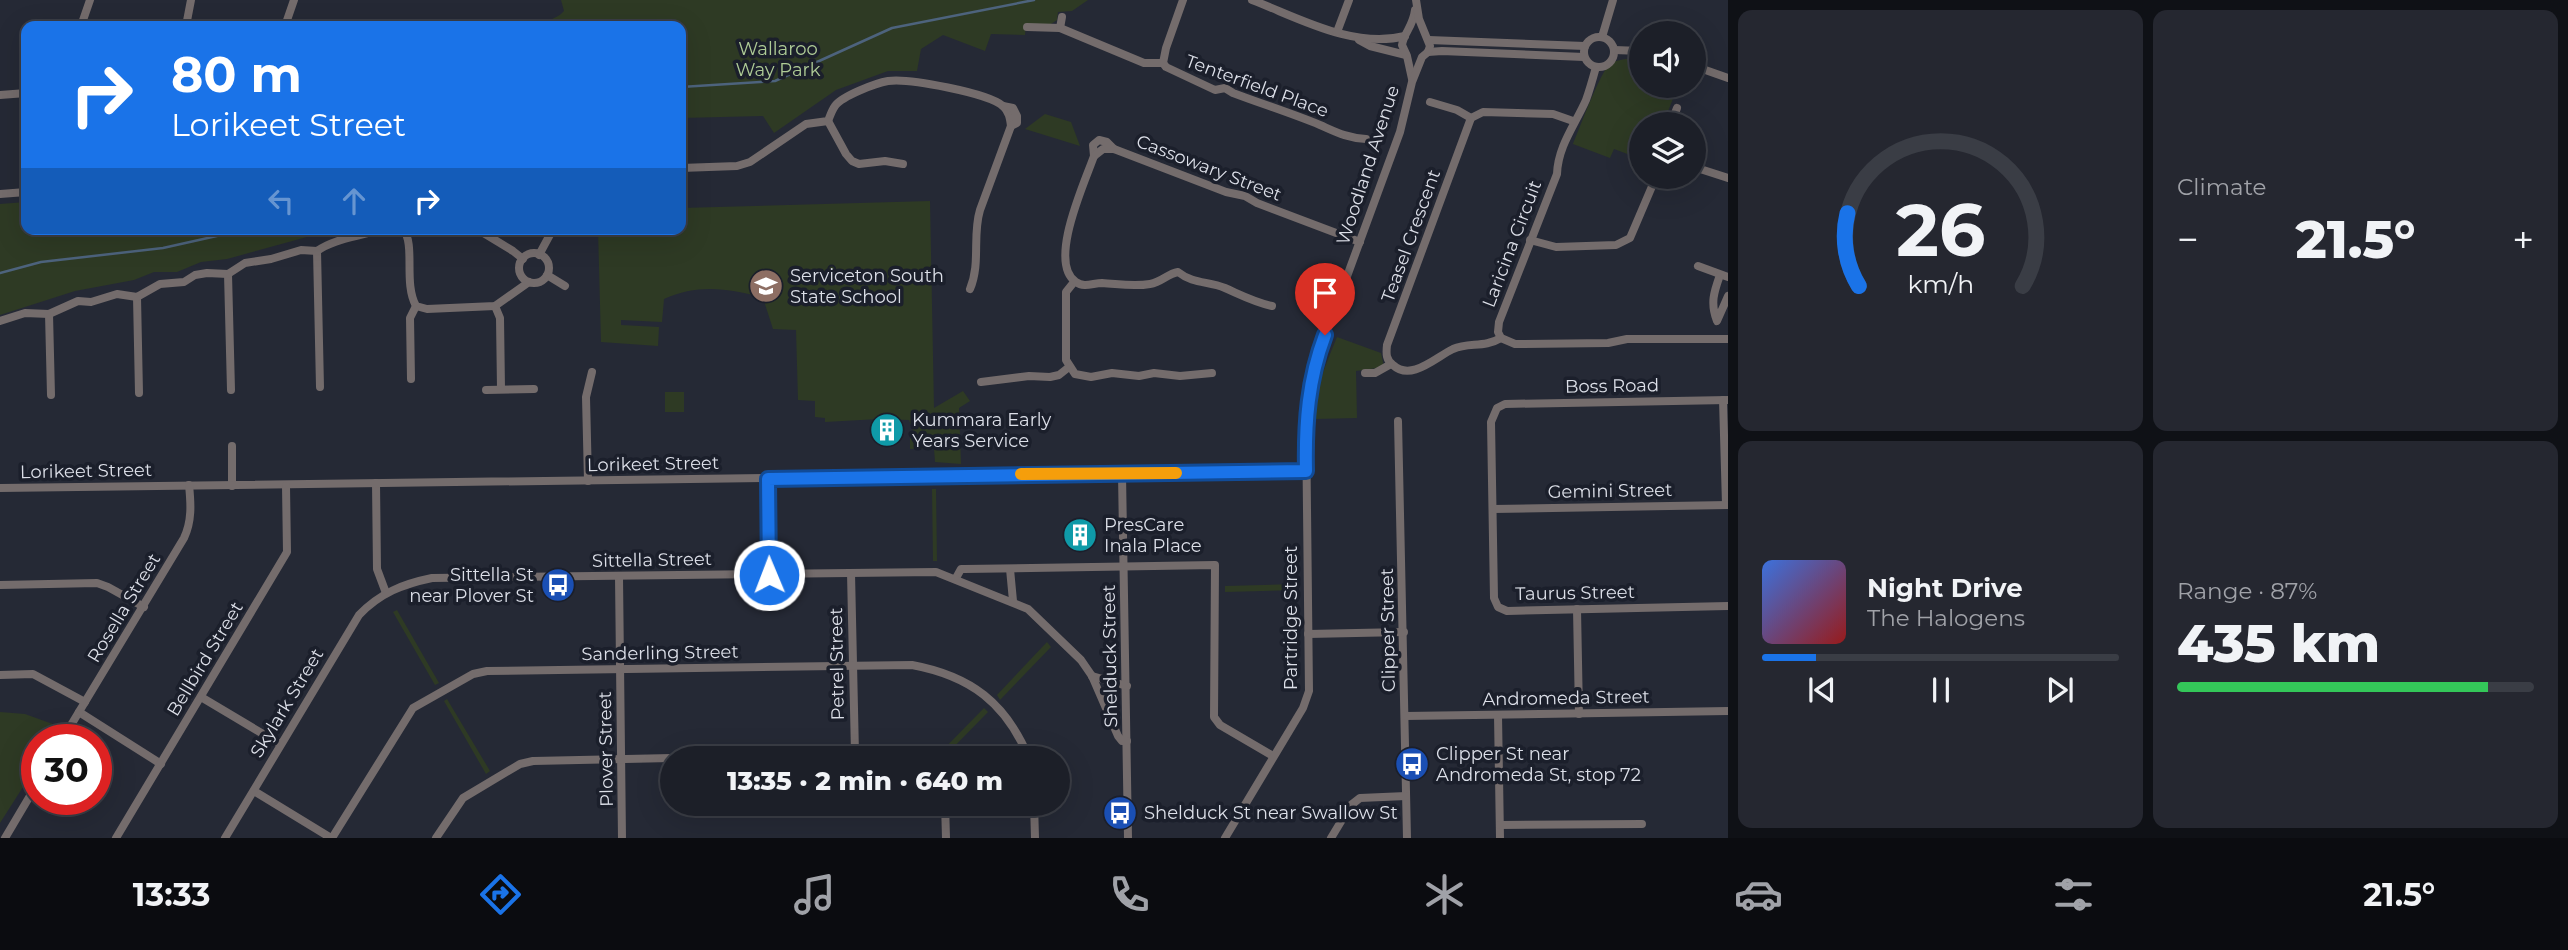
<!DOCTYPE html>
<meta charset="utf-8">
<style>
body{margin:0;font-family:Montserrat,sans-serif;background:#252730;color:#f1f3f6;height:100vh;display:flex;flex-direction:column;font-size:26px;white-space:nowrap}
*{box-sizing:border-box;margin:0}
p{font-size:23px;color:#a0a2a8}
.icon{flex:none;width:38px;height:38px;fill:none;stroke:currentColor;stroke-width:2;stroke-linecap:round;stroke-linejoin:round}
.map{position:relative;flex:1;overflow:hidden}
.panel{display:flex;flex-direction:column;gap:10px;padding:10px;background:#0f1116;width:840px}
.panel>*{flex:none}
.hud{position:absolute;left:21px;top:21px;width:665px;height:214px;border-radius:14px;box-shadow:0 7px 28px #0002,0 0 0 2px #3a3d45;background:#1a73e8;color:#fff;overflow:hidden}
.fabs{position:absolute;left:1629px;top:21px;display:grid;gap:14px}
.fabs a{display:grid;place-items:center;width:77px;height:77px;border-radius:50%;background:#1c1f28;box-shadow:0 7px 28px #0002,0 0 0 2px #3a3d45;font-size:35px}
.speed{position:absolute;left:21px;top:724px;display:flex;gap:14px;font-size:35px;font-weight:700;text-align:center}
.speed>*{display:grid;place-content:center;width:91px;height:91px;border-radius:50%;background:#1c1f28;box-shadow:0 7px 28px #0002,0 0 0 2px #3a3d45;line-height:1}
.speed .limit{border:10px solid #d22;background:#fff;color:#111}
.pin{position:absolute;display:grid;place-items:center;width:60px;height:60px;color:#fff;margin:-72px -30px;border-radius:50% 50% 50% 0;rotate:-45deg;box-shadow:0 0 7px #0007}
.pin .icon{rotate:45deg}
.me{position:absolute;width:77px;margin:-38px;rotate:359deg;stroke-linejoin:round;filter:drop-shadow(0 0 5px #0008)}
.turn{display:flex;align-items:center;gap:24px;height:147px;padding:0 35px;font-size:32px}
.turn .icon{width:91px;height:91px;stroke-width:2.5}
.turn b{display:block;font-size:49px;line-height:60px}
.lanes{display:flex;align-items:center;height:66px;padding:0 35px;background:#0003;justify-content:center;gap:35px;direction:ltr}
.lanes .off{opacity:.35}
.big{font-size:52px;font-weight:800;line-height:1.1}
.panel .tile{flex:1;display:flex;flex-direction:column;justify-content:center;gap:10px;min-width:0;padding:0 24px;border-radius:14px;background:#252730}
.panel .dial{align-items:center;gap:0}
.dial svg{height:182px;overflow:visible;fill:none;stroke:#3a3d45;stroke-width:7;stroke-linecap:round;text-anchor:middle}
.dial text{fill:#f1f3f6;stroke:none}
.song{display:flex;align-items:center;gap:21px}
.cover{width:84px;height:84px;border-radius:10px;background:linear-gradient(135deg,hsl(220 70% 55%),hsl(0 70% 35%))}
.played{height:7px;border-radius:4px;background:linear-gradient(90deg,#1a73e8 15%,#3a3d45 15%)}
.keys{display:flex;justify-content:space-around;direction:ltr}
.heat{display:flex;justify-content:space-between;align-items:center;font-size:38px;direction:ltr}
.charge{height:10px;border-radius:5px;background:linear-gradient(90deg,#34c759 87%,#3a3d45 0)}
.panel .tiles{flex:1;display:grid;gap:10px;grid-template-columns:repeat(2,1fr)}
.trip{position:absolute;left:660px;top:746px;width:410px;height:70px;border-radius:35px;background:#1c1f28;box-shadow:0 7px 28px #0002,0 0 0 2px #3a3d45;font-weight:800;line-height:70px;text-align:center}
.tabs{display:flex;height:112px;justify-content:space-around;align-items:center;background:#0b0c10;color:#a0a2a8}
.tabs .icon{width:49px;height:49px}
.tabs .active{color:#1a73e8}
.tabs b{font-size:32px;color:#f1f3f6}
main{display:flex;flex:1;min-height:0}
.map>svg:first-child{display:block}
</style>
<main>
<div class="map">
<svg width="1728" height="838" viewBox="0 0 1728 838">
<rect width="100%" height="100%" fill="#252935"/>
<g fill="#2e3a24">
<path d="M561,0H1088L1072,11L1058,12L1057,20L1051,24H1026L1025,35L991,34L985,51L943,35L921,49L917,71H888L836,90L774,133L763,116L681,118V26H541C548,18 556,20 564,11Z"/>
<path d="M1636,58L1641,59L1642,86H1678L1663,124H1642L1641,159L1614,149L1610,158L1573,144C1579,130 1601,70 1610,64C1618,59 1627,59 1636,58Z"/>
<polygon points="1045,114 1071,122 1080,146 1025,129"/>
<path d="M930,201L934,408L963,391L970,401L959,408L961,464L935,462L934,448L910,449V432L913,431L909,420L879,419L825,422V418L815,417V401L798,400L796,330L773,329L763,298C729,288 697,284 664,299L662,322L621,320V325L659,327L658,346L601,342L598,229H681V208Z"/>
<polygon points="26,202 26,229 336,229 227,259 201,262 177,272 154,272 134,280 75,291 0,315 0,204"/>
<path d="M1337,337L1381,353L1384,367L1356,371L1357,418L1315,419C1313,392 1327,362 1337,337Z"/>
<rect x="665" y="392" width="19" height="20"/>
<polygon points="932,489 936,489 937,561 933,561"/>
<polygon points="1297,584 1297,590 1225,592 1225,586"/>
<polygon points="397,610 439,683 435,685 393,612"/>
<polygon points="1047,642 1051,647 1000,700 997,695"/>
<polygon points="447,699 490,771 486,774 444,701"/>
<polygon points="984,708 988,712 943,758 935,758"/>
<polygon points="0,712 25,714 61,727 52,740 37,740 37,765 0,823"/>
</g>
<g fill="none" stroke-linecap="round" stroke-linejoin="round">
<g stroke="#4d637d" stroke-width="2.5">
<polyline points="681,87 775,81 892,28 1034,0"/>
<polyline points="0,273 41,262 163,248 248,229"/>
</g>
<g stroke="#746c6c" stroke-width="8">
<path d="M1183,0L1166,48L1163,63L1166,67L1215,90L1225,88L1233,93C1262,104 1291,113 1320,125C1336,132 1347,138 1366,139"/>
<path d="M1252,0C1299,18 1353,49 1405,36"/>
<polyline points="395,24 395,26"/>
<polyline points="81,26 90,0"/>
<polyline points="186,26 191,0"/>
<polyline points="285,26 294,0"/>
<polyline points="1027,27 1060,28 1144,63 1163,63"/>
<polyline points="1060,28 1062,17"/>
<polyline points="1337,32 1349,0"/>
<circle cx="1599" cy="52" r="15"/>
<polyline points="1602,37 1613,0"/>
<polyline points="1359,40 1370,46 1406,55"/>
<polyline points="1429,40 1585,46"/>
<polyline points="1614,50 1642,51"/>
<polyline points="1428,52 1442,51 1584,57"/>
<polyline points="1694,66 1728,78"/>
<path d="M1596,67C1593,78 1590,89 1586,100C1575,125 1558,146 1557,174L1499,322L1498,332L1501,338L1515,344L1608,343L1627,339H1728"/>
<path d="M1412,79L1407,56L1402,45C1404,32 1413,27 1415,10"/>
<polyline points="0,95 26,93"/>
<polyline points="1430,102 1457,110 1471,118"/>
<polyline points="828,121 846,154 852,161 859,164 885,161 903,164"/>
<polyline points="1671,124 1677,108"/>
<polyline points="1094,156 1093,145 1099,140 1107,142 1114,149"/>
<polyline points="1694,167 1728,178"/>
<path d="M681,168L737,166L750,162L806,124L828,121C830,116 832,110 835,106C842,96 876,83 888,81C909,78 988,93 1003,106C1009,112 1010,118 1011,126"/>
<polyline points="0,194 26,192"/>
<path d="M403,229C416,245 403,282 416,306L427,309L495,306L529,282"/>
<polyline points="477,229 513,251 523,259"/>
<polyline points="1530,240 1556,247 1616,245 1630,238 1656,177"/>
<polyline points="317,251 320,387"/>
<circle cx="534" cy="268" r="15"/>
<polyline points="539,255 553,229"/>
<polyline points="1698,266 1728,277"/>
<polyline points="228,274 231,390"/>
<polyline points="547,275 565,286"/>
<path d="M1720,275C1714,292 1710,303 1717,321L1728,296"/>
<polyline points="1074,282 1066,292 1066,360 1075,374 1091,377 1112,373 1139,376 1154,373 1180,376 1212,373"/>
<path d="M970,289C981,263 972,236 980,210L1011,126L1017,123V116L1013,108L1003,106"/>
<polyline points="137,297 139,393"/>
<polyline points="495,306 500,318 501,389"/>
<path d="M1272,306C1254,302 1241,295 1225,288C1208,281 1193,284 1178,272C1167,274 1162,282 1150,284C1133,287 1119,284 1102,283C1093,283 1084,288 1076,282C1047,263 1085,182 1094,156L1103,149H1114L1226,192L1245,196L1257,203L1360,242"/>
<polyline points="49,314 51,395"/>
<path d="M0,321L25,313L49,314L78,301L91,302L117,294L137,297L160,284L184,282L195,275L207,273L228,274L245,263L271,259L301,250L317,251C335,238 360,237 381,229"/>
<path d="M1501,338C1484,348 1469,342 1453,349C1436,357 1411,382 1393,365C1386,360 1386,354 1387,345L1471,118L1483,112L1553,114L1573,121"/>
<polyline points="1365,373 1375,373 1391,364"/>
<polyline points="411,379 410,318 416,306"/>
<polyline points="981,382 1029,376 1050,377 1059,375 1069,367"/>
<polyline points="486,390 534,389"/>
<polyline points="1723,400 1726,505"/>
<polyline points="1728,400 1505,404 1497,408 1491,422 1494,598 1498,607 1507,611 1728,606"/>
<polyline points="1398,421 1407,838"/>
<polyline points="232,446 232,486"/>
<polyline points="1122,474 1128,838"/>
<polyline points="768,479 769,575"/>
<polyline points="588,481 586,397 592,372"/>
<polyline points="376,483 377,569 386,593"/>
<polyline points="0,488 1306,471"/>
<polyline points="1493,509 1728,505"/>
<polyline points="1010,569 1013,601"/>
<polyline points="851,573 855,754"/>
<polyline points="619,577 622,838"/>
<polyline points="956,578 961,569 964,569 1215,565 1214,717 1220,725 1273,756"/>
<polyline points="0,585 97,583 108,587 144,607"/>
<polyline points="1577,609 1579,714"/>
<polyline points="1308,634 1404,632"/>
<polyline points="0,675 33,674 85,702"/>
<polyline points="1092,676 1127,686"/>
<polyline points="201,697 280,744"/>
<polyline points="79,712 161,764"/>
<polyline points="1498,715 1500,838"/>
<polyline points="1405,716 1728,711"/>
<path d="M62,740L184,538C192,521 191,504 189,485"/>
<polyline points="254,791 331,838"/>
<polyline points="945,803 946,838"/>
<polyline points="1034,803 1035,838"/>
<polyline points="1500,825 1642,824"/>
<polyline points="5,838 37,784"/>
<polyline points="116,838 287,552 286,486"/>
<path d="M225,838L359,615C380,593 403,584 432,578L936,572L1028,609L1081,660L1092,676L1118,736L1122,741H1127"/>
<path d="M332,838L413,708L473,674L487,671L912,665C971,676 1006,703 1029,758"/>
<polyline points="436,838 463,798 520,764 533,761 855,754 915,758"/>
<polyline points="1225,838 1303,708 1309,691 1306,418 1309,389 1317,358 1400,132 1412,82 1422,57 1428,52 1430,46 1419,19 1416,0"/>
<polyline points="1331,838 1351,805 1360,798 1406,796"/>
</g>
</g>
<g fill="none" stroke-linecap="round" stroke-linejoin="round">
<g stroke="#114b97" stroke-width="18">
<path id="route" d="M769,575L768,479L1306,471C1305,423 1308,380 1325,335"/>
</g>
<use href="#route" stroke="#1a73e8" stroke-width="12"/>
<polyline stroke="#f59e0b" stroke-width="12" points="1021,474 1176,473"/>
</g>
<defs>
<g id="school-disc" transform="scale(1.75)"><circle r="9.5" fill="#8d6e63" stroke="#1b1f2b"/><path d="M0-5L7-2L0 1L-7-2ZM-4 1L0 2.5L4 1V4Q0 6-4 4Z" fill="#fff"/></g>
<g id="building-disc" transform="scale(1.75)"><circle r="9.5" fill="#0f9aa8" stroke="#1b1f2b"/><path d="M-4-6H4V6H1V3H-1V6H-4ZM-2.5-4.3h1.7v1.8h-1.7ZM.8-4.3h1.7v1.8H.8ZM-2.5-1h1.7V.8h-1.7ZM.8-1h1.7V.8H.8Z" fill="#fff"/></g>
<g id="bus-disc" transform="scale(1.75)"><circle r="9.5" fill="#1a4fb4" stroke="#1b1f2b"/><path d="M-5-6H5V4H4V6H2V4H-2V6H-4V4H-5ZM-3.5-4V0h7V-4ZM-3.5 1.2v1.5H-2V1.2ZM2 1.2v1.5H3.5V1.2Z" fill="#fff"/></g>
</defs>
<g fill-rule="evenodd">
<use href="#school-disc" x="766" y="286"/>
<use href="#building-disc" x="887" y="430"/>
<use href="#building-disc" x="1080" y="535"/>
<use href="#bus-disc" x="558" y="585"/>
<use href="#bus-disc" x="1412" y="764"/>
<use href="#bus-disc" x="1120" y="813"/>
</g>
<g text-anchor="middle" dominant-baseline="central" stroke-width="7" stroke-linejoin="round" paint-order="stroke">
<g font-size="18" fill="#aecb96" stroke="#1b1f2b">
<text x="778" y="49">Wallaroo<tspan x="778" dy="21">Way Park</tspan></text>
</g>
<g font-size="18" fill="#dcdfe8" stroke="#1b1f2b">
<text transform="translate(1257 86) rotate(20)">Tenterfield Place</text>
<text transform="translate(1368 165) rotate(-72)">Woodland Avenue</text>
<text transform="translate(1209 168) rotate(21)">Cassowary Street</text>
<text transform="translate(1411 236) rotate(-70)">Teasel Crescent</text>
<text transform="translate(1512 244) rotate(-69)">Laricina Circuit</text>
<text transform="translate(1612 386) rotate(-1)">Boss Road</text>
<text transform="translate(653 464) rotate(-1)">Lorikeet Street</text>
<text transform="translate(86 471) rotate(-1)">Lorikeet Street</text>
<text transform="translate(1610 491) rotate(-1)">Gemini Street</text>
<text transform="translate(652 560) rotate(-1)">Sittella Street</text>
<text transform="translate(1575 593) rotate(-1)">Taurus Street</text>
<text transform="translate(124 608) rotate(-59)">Rosella Street</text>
<text transform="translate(1291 618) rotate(-90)">Partridge Street</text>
<text transform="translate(1388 630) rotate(-91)">Clipper Street</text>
<text transform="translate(660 653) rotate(-1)">Sanderling Street</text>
<text transform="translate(1110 656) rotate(-91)">Shelduck Street</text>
<text transform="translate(205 659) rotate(-59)">Bellbird Street</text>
<text transform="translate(837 664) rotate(-91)">Petrel Street</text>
<text transform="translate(1566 698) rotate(-1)">Andromeda Street</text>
<text transform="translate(287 703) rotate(-59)">Skylark Street</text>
<text transform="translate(606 749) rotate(-91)">Plover Street</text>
</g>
<g font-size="18" fill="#dcdfe8" stroke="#1b1f2b" text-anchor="start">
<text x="790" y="276">Serviceton South<tspan x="790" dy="21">State School</tspan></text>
<text x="912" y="420">Kummara Early<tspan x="912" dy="21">Years Service</tspan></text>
<text x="1104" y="525">PresCare<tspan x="1104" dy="21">Inala Place</tspan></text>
<text x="534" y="575" text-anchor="end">Sittella St<tspan x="534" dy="21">near Plover St</tspan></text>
<text x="1436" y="754">Clipper St near<tspan x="1436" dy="21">Andromeda St, stop 72</tspan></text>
<text x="1144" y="813">Shelduck St near Swallow St</text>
</g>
</g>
</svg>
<div class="fabs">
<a><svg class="icon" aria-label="sound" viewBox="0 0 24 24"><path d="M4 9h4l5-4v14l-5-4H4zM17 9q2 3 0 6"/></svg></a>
<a><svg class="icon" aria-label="layers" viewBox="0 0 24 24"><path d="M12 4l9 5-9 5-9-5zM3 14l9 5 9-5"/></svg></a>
</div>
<div class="speed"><div class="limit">30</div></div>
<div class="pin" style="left:1325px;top:335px;background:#d93025"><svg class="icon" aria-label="arrive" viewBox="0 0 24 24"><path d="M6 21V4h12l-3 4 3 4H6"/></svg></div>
<svg class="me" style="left:769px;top:575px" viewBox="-20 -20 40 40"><circle r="17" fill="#1a73e8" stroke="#fff" stroke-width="3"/><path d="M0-11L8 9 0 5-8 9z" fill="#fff"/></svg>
<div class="trip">13:35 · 2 min · 640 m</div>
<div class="hud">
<div class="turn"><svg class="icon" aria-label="right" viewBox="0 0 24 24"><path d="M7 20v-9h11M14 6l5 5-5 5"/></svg><div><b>80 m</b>Lorikeet Street</div></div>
<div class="lanes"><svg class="icon off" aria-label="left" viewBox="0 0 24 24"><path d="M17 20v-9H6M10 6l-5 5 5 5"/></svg><svg class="icon off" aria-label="ahead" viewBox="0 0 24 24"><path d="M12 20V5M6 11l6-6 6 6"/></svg><svg class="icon" aria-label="right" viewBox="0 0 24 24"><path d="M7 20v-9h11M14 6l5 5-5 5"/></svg></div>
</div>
</div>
<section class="panel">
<div class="tiles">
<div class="tile dial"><svg viewBox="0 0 100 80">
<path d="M14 69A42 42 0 1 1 86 69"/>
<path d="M14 69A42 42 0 0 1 9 37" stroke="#1a73e8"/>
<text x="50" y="56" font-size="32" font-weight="700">26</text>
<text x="50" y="72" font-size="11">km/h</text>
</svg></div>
<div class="tile"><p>Climate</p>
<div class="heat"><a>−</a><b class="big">21.5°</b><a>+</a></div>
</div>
<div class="tile">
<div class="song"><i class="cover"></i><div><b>Night Drive</b><p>The Halogens</p></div></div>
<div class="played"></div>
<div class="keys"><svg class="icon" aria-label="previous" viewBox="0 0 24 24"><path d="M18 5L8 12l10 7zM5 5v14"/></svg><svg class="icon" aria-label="pause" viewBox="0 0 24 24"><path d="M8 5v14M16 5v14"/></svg><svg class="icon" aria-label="next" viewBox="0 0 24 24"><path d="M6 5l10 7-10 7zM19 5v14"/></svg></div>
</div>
<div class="tile"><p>Range · 87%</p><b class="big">435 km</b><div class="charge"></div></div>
</div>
</section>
</main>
<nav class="tabs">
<b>13:33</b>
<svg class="icon active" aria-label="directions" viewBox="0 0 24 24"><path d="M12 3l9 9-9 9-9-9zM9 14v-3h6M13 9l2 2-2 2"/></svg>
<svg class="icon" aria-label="music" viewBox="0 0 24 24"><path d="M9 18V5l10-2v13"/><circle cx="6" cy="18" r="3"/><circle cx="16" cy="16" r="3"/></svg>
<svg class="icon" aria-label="phone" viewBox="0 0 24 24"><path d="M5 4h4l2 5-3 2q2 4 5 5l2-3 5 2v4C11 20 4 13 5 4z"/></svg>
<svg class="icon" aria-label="climate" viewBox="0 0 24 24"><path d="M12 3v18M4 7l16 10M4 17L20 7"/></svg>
<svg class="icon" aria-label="car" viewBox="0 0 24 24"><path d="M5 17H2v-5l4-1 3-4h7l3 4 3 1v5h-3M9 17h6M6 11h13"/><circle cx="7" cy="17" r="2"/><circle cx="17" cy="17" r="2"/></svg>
<svg class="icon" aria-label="filters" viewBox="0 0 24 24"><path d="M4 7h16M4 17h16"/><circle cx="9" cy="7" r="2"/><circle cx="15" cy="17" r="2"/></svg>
<b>21.5°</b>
</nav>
